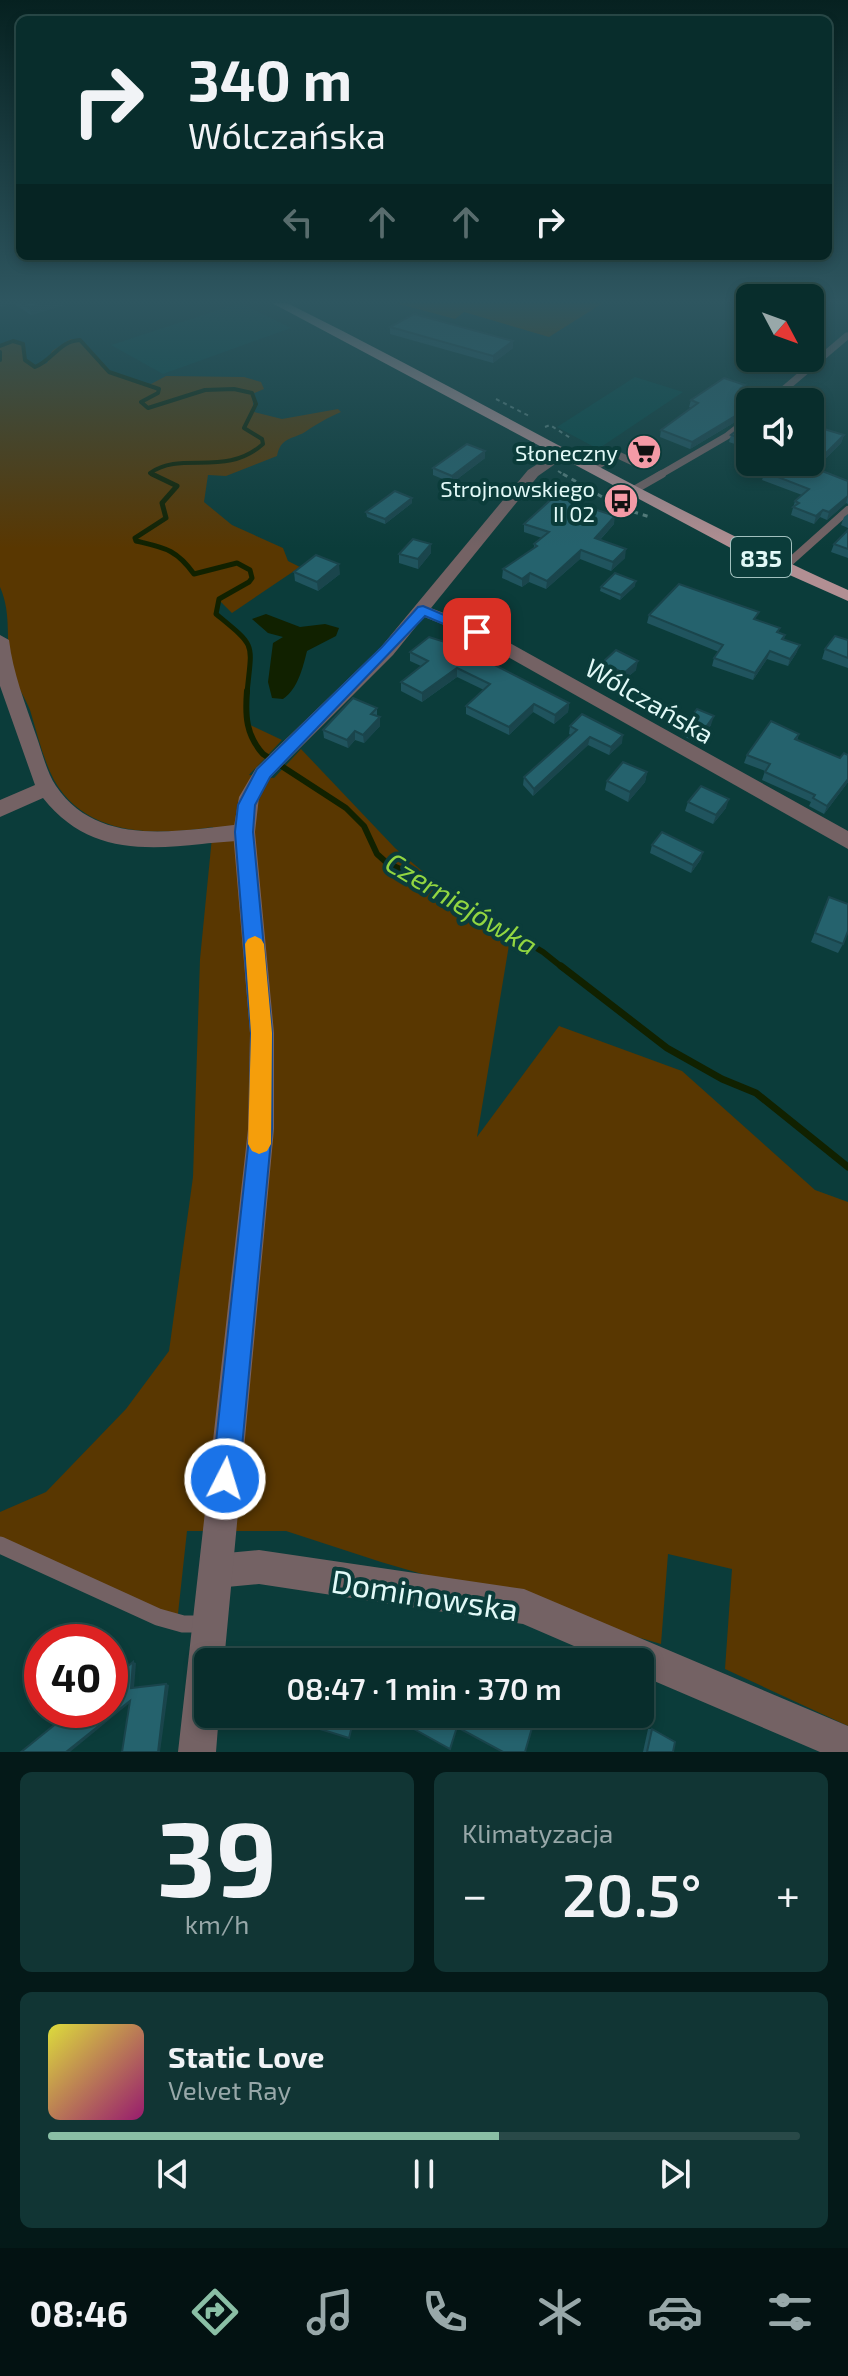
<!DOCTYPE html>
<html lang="pl">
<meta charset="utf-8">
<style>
body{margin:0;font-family:"Exo 2",sans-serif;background:#113534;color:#f1f3f6;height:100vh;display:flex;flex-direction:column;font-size:30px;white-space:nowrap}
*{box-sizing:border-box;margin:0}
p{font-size:26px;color:#98a8a9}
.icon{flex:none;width:44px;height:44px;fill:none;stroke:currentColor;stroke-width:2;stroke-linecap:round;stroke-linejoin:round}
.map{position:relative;height:1752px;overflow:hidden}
.side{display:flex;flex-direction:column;gap:20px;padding:20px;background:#041918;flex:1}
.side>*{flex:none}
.banner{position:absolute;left:16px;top:16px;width:816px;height:244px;border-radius:12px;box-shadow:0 4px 12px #0003,0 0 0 2px #294948;background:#082d2c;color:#f1f3f6;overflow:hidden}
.needle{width:52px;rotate:131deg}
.fabs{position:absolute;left:736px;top:284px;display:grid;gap:16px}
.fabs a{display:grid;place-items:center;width:88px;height:88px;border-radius:12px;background:#082d2c;box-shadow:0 4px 12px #0003,0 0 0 2px #294948;font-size:40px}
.speed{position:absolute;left:24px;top:1624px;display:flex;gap:16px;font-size:40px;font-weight:700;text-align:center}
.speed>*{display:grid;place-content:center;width:104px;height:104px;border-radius:50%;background:#082d2c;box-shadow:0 4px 12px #0003,0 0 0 2px #294948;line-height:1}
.speed .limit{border:12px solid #d22;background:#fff;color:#111}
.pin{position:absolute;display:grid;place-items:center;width:68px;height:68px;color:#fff;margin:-34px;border-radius:16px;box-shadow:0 4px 12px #0006}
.me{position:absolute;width:88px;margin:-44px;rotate:5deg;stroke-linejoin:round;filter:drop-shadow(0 0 6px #0008)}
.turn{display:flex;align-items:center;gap:28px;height:168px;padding:0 40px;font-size:36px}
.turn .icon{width:104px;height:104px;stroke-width:2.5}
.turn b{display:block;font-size:56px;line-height:68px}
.lanes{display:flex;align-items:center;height:76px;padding:0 40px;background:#0003;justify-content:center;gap:40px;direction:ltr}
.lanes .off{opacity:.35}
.big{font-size:60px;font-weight:600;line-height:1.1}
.side .widget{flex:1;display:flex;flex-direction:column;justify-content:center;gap:12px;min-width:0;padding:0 28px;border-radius:12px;background:#113534}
.side .dial{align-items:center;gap:0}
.dial b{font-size:104px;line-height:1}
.song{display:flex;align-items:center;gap:24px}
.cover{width:96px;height:96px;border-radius:12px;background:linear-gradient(135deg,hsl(60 70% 55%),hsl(320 70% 35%))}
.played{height:8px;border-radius:4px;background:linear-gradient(90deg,#8abfa5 60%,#294948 60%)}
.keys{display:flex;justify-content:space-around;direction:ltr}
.heat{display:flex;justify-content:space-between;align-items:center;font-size:44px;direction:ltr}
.side .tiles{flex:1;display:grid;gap:20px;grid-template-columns:1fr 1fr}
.widget:last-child{grid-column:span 2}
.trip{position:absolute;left:194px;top:1648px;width:460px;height:80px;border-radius:12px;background:#082d2c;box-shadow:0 4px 12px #0003,0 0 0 2px #294948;font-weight:600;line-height:80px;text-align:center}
.dock{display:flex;height:128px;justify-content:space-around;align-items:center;background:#031212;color:#98a8a9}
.dock .icon{width:56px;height:56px}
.dock .selected{color:#8abfa5}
.dock b{font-size:36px;color:#f1f3f6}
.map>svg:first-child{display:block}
</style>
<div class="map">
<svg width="848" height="1752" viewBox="0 0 848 1752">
<rect width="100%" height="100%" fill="#0b3c3a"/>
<g fill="#064846">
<polygon points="240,303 291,328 163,374 111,345"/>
<polygon points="635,377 683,392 598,449 557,427"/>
</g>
<g fill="#593701">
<polygon points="395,303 603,303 549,337 464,312 455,319"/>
<path d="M71,339L83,342L102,367L126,379L151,384L166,376L244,377L261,382L264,389L252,394L254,412L282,419L338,409L341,412C327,418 317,424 305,432C291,440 281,437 277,456L226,476L208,475L204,502L232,525L283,548L288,561L300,567L232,613L219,600L216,614L248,640L251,649L246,723L282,740L249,775L274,778L301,749L395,848L509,945L477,1137L559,1026L682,1071L815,1190L848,1202V1726L725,1669L732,1569L668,1554L661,1644L381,1562L286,1531H187L177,1623L0,1545V1512L46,1492L126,1409L169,1351L193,1177L200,959L213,827C156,836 86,837 54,780C43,759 37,733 30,710C25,697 16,685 12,671C4,643 13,617 0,587V346L13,341L23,344L25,360L35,367L47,363L52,351Z"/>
</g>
<path fill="#112100" d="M266,614L300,627L325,624L339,628L336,636L307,651C303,667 298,689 283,699L272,698L268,682L273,643L283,637L268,633L252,619Z"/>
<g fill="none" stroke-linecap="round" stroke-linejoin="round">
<g stroke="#112100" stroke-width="4">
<path d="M0,346L13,341L23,344L25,360L35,367C53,360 59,341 80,340L109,372L159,389L158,393L141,402L148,408L205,390L234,389L252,393L256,404L244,428L262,439L263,444C225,478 182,450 150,473L156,476"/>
<polyline points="0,352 0,360"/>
</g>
<path stroke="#112100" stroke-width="5" d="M152,474L177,486L162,503L166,518L135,538L136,541C165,548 176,549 194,574L237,563L250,570L252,578L249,582L219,599L216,614C257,648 252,641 247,693"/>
<path stroke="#112100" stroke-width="6" d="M247,691C245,716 246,735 263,754L346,808L364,826L377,854L387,863L422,879L543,952L563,968"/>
<polyline stroke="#112100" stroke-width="7" points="561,966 667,1048 722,1079 756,1093 848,1167"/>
<g stroke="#577f7d" stroke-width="2" stroke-dasharray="4 4" stroke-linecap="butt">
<polyline points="496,399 531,417"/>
<polyline points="545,427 550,425 572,439"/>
<polyline points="558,471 566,476"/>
</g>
<polyline stroke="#577f7d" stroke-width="3" stroke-dasharray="5 5" stroke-linecap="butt" points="563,474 621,508 650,517"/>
<g stroke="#746264" stroke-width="7">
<polyline points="769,402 847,336"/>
<polyline points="594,468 616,454 633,462"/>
<polyline points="658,476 727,436 750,418"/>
</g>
<g stroke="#746264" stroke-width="8">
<polyline points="634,490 662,474"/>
<polyline points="783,568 848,510"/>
</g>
<polyline stroke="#746264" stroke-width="17" points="0,1545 158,1617 183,1624 206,1624"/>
<g fill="#746264" fill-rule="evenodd">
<polygon points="423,605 483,628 848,831 848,849 471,636 417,614 414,610 417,606"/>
<path d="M0,635L9,640C13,673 25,703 36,735C42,751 46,771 56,786C99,849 179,830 244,824L251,826L255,832L251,838C236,842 218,842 202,844C139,851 85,851 43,798L0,817V800L35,785L0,686Z"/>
<polygon points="259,1550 524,1589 848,1726 848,1752 820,1752 640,1675 640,1662 611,1662 523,1624 259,1584 216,1588 204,1583 199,1571 204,1559 216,1554"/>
</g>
<polygon fill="#746264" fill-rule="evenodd" points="563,448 568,449 568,455 538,476 393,655 270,778 259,797 255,832 274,1033 274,1129 224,1662 208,1662 208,1714 219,1714 216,1752 178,1752 248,1129 250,1033 233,832 239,797 256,768 381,647 528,470"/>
<path fill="#b28f93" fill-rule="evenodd" d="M272,303H287C475,396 656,504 848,590V601L742,554Z"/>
</g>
<g fill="#20545e">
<polygon points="0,303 64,303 64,305 31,315 13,303"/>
<polygon points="390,327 513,348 493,363 390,334"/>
<polygon points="745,385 744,389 750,402 750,413 690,449 660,437 661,430 691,408 689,407 691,400"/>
<polygon points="750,420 750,445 746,448 729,442 731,435"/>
<polygon points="844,435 841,443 816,468 848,481 848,504 846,503 827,520 820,517 814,524 791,515 795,501 802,495 762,480 765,472"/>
<polygon points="485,451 485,458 452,483 433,475 433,468"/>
<polygon points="412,503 385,524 367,517 366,512"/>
<polygon points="848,514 848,528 841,525 844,517"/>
<polygon points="524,524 614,524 600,540 625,558 611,571 580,559 546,589 529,582 522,587 502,578 503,569 534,548 534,544 542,538 524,532"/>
<polygon points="848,530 848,558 831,552 834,544"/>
<polygon points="431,553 418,569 399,563 399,554"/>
<polygon points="294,572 340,574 318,591 295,581"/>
<polygon points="635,586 620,600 600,591 601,587"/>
<polygon points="649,615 757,620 785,635 784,639 797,652 788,666 767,659 753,680 712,666 714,658 719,652 647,623"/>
<polygon points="848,640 848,668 822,659 825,649"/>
<polygon points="410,652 476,655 569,703 568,712 554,724 533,712 509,735 466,714 466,706 484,690 457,677 422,702 401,691 401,682 421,666 410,661"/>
<polygon points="602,663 636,670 622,682 601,672"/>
<polygon points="377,708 377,716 380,717 380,726 364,743 355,740 348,748 324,738 323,730"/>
<polygon points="711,725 698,744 682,735 684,726"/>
<polygon points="570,726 622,743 609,755 588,745 533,796 523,785 524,777 571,735 569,734"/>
<polygon points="799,734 797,740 840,758 848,755 848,782 824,814 809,806 811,802 762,780 765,771 744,763 747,755"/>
<polygon points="647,772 645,782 628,802 605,790 607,781"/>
<polygon points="688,802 726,808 713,824 685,811"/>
<polygon points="652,845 701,859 691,873 650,853"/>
<polygon points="829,897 843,944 838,953 811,942"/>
<polygon points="648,1729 652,1729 673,1752 643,1752"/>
</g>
<g fill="#1a454c">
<polygon points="0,303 13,303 0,307"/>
<polygon points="45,303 64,303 64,305 31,315 29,308"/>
<polygon points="513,341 513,348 493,363 493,356"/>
<polygon points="750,407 750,413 690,449 692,442"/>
<polygon points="844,435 841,443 810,474 812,467"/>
<polygon points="485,451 485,458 452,483 452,476"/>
<polygon points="848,496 846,503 827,520 829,512"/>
<polygon points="412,498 412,503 385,524 385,519"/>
<polygon points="823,510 820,517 814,524 816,516"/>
<polygon points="615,516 614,524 594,546 595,538"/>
<polygon points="431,544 431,553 418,569 418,559"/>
<polygon points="626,549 625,558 611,571 613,562"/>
<polygon points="581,550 580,559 546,589 547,581"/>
<polygon points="339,564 340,574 318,591 317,582"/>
<polygon points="530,573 529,582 522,587 522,579"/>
<polygon points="636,581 635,586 620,600 621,595"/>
<polygon points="800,645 797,652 788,666 790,659"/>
<polygon points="770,651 767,659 753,680 755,673"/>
<polygon points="638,661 636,670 622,682 624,673"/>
<polygon points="457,668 457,677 422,702 422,693"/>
<polygon points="569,703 568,712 554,724 555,715"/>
<polygon points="534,704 533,712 509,735 509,727"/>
<polygon points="714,716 711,725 698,744 700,735"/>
<polygon points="380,717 380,726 364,743 363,735"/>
<polygon points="355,731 355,740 348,748 347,740"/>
<polygon points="623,735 622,743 609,755 611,747"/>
<polygon points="590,737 588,745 533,796 534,789"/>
<polygon points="647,772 645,782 628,802 630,792"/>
<polygon points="848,779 848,782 824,814 827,806"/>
<polygon points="729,799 726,808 713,824 716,815"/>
<polygon points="703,852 701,859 691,873 693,865"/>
<polygon points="133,1662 136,1663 134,1688 131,1688"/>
<polygon points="166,1684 169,1685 160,1752 158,1752"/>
<polygon points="130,1701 132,1701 70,1752 66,1752"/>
</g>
<g fill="#25626d" stroke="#1a454c" stroke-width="2">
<polygon points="22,303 45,303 29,308"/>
<polygon points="414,314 513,341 493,356 390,327"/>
<polygon points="724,378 745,385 741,388 764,395 768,401 776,399 784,402 750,402 750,407 692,442 661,430 698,403 691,400"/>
<polygon points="750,420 750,440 748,441 731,435"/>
<polygon points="824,429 844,435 812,467 848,481 848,496 829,512 823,510 816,516 793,507 799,503 795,501 809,489 765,472 778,462 810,462 810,439"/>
<polygon points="467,444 485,451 452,476 433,468"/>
<polygon points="395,491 412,498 385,519 366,512"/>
<polygon points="555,496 615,516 595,538 626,549 613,562 581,550 547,581 530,573 522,579 503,569 537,546 534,544 549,532 524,524"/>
<polygon points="848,530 848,549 834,544"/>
<polygon points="413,539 431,544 418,559 399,554"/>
<polygon points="316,555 339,564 317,582 294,572"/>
<polygon points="615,573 636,581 621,595 601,587"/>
<polygon points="679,584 759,612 754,619 780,628 777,632 785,635 782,639 800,645 790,659 770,651 755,673 714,658 723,645 649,615"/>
<polygon points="835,636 848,640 848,658 825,649"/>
<polygon points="429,637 451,644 455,641 477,651 473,654 569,703 555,715 534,704 509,727 466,706 490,684 457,668 422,693 401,682 428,661 410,652"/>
<polygon points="616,650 638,661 624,673 602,663"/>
<polygon points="353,698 377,708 371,714 380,717 363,735 355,731 347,740 323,730"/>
<polygon points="697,709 714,716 700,735 684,726"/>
<polygon points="582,714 623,735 611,747 590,737 534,789 524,777 577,730 570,726"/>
<polygon points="771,721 799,734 795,739 840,758 844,753 848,755 848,779 827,806 813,798 815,795 765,772 770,764 747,755"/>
<polygon points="623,762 647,772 630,792 607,781"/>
<polygon points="701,786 729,799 716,815 688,802"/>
<polygon points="662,832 703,852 693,865 652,845"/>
<polygon points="829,897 848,904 848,931 843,944 815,933"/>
<polygon points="439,1648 462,1660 461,1662 434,1662"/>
<polygon points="133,1662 131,1688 166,1684 158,1752 122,1752 130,1701 66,1752 21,1752 73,1710 110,1710 110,1681"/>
<polygon points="309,1714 355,1714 349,1738 307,1725"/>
<polygon points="399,1714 536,1714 525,1752 503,1752 457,1727 450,1749 398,1720"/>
<polygon points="652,1729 675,1742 673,1752 647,1752"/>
</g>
<linearGradient id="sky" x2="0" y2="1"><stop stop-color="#062120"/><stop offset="0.55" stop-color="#2e5660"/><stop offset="1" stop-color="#2e5660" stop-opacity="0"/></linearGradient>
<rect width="848" height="548" fill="url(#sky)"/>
<polygon fill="#1a73e8" stroke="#114b97" stroke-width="2" points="423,606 484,632 477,637 472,636 425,616 270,777 255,805 253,832 272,1033 272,1129 239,1479 235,1489 225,1493 216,1489 212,1479 250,1129 251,1033 235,832 238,805 257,769 382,647 418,607"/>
<polygon fill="#f59e0b" points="255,936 261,939 264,944 272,1033 271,1144 267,1151 259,1154 252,1151 248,1144 251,1033 245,944 248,939"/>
<defs>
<g id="supermarket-disc" transform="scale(1.8)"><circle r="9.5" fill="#f49aa6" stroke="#0b3c3a"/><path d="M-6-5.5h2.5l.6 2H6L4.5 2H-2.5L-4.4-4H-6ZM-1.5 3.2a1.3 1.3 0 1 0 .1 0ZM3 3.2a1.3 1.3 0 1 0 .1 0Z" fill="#111"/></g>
<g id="bus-disc" transform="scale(1.8)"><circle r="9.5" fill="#f49aa6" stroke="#0b3c3a"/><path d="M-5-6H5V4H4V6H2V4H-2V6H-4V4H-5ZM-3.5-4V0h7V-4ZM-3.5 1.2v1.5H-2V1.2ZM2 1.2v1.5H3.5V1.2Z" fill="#111"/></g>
</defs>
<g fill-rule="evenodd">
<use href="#supermarket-disc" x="644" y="452"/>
<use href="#bus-disc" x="621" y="501"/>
</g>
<g text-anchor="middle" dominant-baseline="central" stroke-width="8" stroke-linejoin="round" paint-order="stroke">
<g font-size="22" fill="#e1f9f7" stroke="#0b3c3a" text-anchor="end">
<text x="618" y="452">Słoneczny</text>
<text x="595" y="488">Strojnowskiego<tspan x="595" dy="25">II 02</tspan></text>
</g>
<rect fill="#0b3c3a" stroke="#a1c0be" stroke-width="2" x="731" y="537" width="60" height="40" rx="6"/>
<g font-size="24" font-weight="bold" fill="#e1f9f7">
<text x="761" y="557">835</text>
</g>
<g font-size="26" fill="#e1f9f7" stroke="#0b3c3a">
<text transform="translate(650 700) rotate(30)">Wólczańska</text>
</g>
<g font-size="28" font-style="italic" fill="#92d641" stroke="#0b3c3a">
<text transform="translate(462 903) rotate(31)">Czerniejówka</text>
</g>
<g font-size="32" fill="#e1f9f7" stroke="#0b3c3a">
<text transform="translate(425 1594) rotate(9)">Dominowska</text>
</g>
</g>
</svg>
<div class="fabs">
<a><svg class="needle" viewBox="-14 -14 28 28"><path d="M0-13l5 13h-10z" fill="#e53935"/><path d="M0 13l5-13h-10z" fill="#98a8a9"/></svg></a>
<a><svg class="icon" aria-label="sound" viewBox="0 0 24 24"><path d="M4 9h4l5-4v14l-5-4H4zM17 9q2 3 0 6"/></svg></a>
</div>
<div class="speed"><div class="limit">40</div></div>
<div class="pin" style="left:477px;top:632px;background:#d93025"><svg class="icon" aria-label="arrive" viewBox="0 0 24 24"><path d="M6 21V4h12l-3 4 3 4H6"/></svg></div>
<svg class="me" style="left:225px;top:1479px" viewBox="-20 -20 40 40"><circle r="17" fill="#1a73e8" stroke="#fff" stroke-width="3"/><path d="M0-11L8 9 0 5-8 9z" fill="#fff"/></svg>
<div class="trip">08:47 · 1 min · 370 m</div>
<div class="banner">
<div class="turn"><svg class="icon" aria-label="right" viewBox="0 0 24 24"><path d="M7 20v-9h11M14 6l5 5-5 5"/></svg><div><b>340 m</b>Wólczańska</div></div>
<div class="lanes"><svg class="icon off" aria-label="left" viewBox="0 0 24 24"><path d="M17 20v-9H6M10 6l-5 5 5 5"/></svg><svg class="icon off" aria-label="ahead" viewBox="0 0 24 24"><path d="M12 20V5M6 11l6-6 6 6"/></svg><svg class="icon off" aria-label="ahead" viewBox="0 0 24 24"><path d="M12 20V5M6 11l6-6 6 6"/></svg><svg class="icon" aria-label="right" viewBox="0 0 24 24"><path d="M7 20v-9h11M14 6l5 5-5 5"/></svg></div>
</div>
</div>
<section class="side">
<div class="tiles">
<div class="widget dial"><b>39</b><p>km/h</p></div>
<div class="widget"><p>Klimatyzacja</p>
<div class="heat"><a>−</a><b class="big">20.5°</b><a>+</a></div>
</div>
<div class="widget">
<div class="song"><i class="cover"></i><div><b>Static Love</b><p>Velvet Ray</p></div></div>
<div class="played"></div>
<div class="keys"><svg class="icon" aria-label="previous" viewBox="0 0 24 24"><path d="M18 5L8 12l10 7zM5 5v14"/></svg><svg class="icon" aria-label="pause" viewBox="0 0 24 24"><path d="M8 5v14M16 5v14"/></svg><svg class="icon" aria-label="next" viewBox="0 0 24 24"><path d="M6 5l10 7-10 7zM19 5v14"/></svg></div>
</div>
</div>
</section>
<nav class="dock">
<b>08:46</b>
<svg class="icon selected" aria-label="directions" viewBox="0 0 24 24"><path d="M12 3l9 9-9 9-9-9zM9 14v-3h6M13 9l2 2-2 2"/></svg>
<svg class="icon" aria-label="music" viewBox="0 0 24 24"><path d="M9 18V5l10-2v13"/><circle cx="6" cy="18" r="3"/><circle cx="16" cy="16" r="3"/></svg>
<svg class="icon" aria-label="phone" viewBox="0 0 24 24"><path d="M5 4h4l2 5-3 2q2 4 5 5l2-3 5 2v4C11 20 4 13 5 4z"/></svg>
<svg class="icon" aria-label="climate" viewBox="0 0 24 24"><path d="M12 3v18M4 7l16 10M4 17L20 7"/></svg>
<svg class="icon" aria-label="car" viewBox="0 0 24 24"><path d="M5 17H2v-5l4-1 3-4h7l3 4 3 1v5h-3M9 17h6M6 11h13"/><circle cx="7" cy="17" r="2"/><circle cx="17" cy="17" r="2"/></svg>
<svg class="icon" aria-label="filters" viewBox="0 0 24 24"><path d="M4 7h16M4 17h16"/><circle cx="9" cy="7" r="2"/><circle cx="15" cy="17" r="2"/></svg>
</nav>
